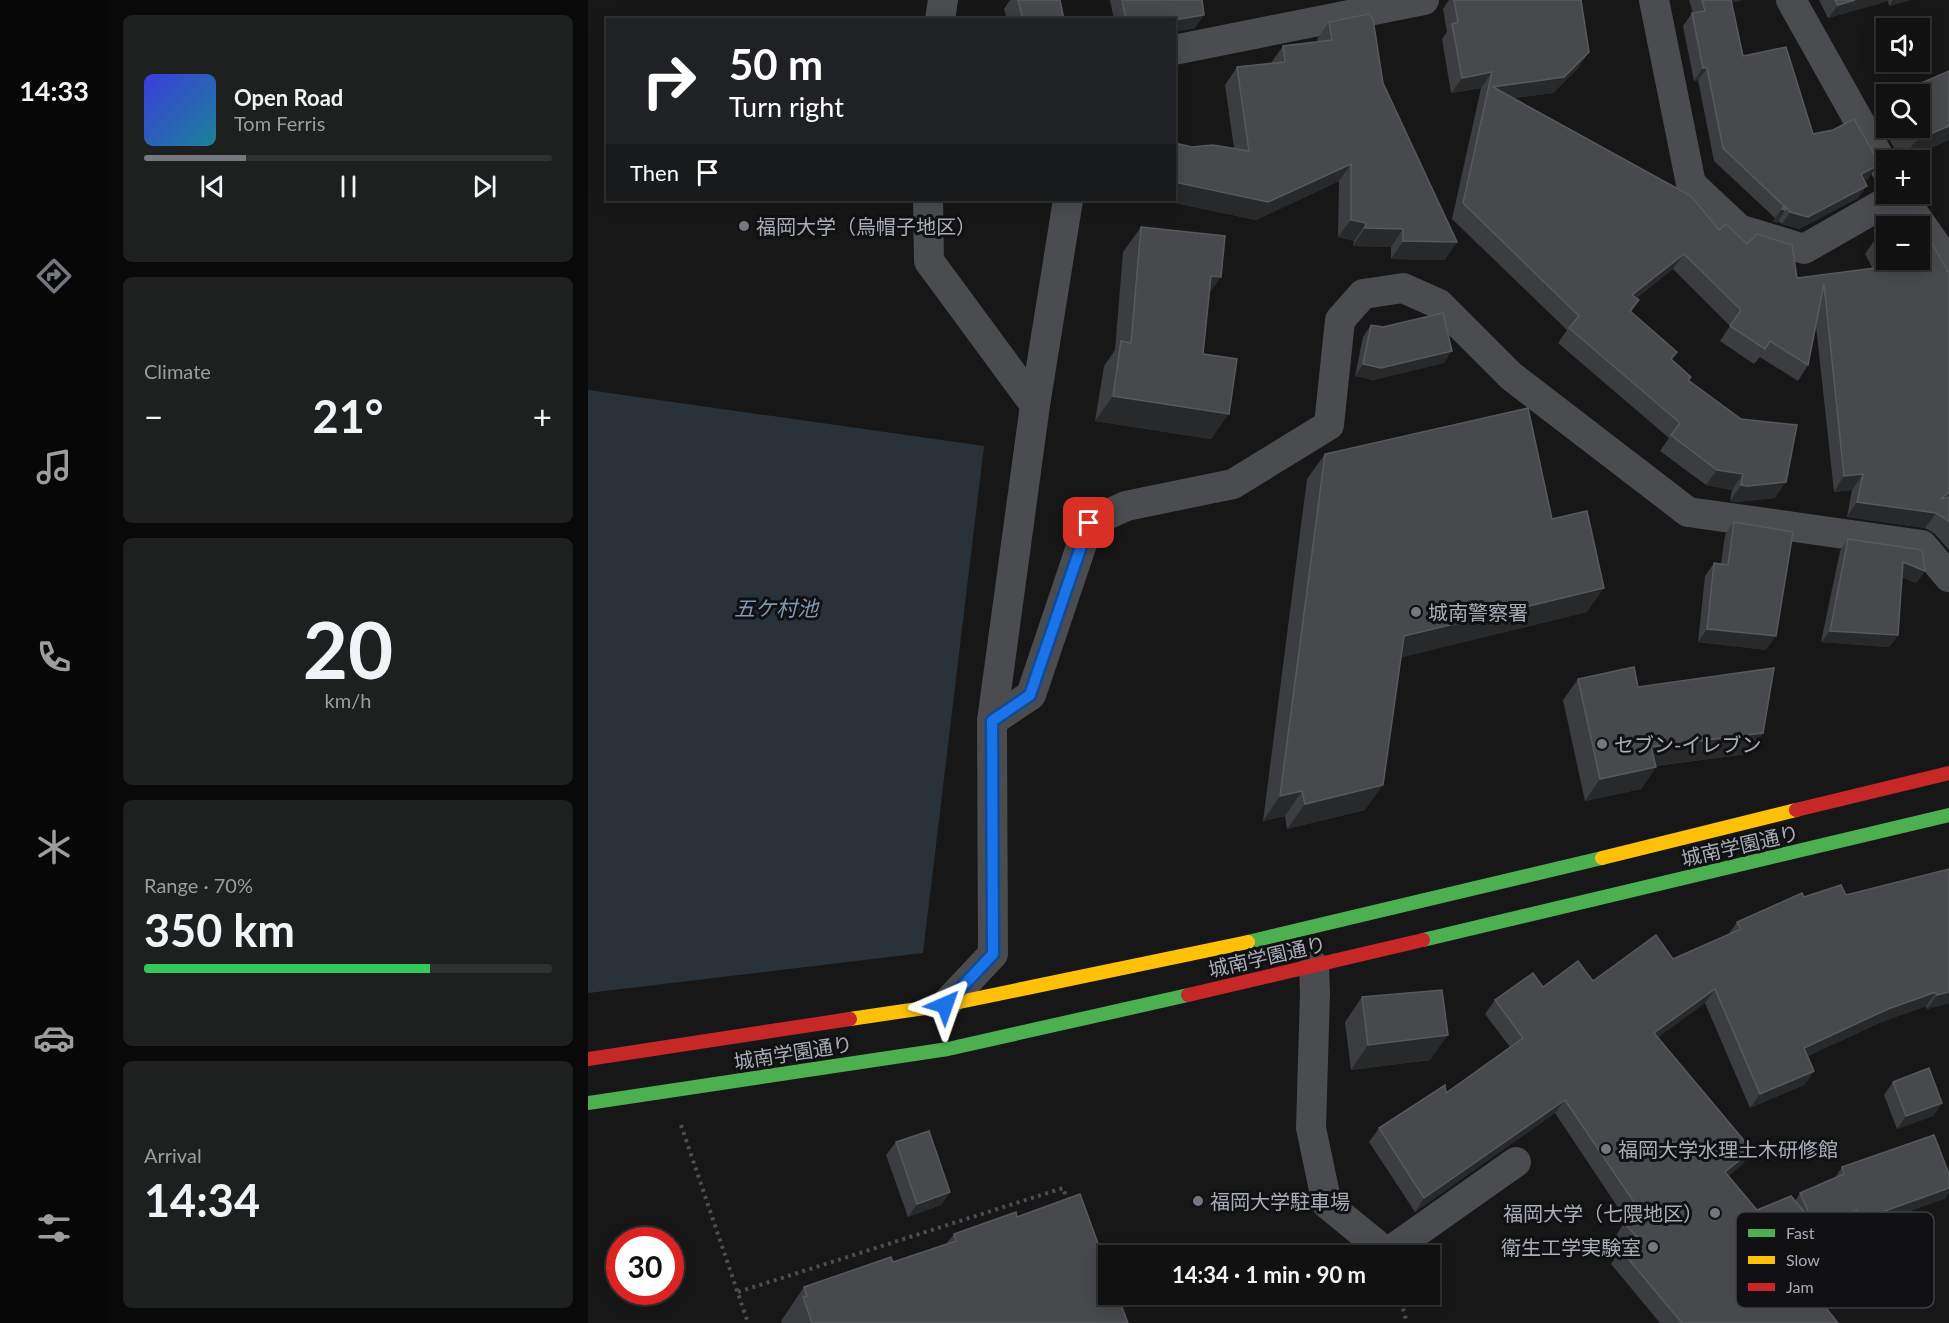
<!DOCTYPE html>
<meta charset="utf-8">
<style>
body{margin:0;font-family:Lato,"Noto Sans JP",sans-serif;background:#1e1f1f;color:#f1f3f6;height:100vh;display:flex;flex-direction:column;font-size:22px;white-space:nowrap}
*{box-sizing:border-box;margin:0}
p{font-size:20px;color:#9c9d9f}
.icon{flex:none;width:33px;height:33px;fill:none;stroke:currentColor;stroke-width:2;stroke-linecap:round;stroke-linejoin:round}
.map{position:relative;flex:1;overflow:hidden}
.drawer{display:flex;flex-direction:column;gap:15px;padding:15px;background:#090909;width:480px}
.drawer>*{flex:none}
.hud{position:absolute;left:18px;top:18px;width:570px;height:183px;border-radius:0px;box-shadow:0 3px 15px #0003,0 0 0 2px #303131;background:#202124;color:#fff;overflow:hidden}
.tools{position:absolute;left:1288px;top:18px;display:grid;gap:12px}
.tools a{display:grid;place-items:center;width:54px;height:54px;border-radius:0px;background:#111;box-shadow:0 3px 15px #0003,0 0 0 2px #303131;font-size:30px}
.speed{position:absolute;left:18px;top:1227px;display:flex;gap:12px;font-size:30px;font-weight:700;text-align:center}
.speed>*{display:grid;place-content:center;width:78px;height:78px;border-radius:50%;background:#111;box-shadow:0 3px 15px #0003,0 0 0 2px #303131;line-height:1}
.speed .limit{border:9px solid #d22;background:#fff;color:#111}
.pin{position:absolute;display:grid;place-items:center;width:51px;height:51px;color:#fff;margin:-26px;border-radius:12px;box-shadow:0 3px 9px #0006}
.me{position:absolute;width:66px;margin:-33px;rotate:43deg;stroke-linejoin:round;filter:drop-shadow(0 0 4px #0008)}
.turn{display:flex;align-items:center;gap:21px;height:126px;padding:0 24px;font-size:27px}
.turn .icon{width:78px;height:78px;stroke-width:2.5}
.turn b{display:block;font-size:42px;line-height:51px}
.then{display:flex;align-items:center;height:57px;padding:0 24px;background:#0003;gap:12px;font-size:22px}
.big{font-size:45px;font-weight:700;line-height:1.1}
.drawer .tile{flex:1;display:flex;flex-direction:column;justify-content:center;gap:9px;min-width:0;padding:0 21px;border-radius:9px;background:#1e1f1f}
.drawer .dial{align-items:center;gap:0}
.dial b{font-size:78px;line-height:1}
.song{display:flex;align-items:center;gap:18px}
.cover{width:72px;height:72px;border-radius:9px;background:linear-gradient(135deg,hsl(240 70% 55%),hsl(190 70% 35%))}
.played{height:6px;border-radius:3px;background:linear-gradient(90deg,#757880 25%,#303131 25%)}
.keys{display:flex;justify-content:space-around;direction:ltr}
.heat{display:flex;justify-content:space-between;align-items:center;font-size:33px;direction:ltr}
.charge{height:9px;border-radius:4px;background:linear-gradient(90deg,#34c759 70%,#303131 0)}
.trip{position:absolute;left:510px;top:1245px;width:342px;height:60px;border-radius:0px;background:#111;box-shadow:0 3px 15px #0003,0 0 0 2px #303131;font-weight:700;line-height:60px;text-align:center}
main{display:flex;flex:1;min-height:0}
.tab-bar{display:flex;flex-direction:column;width:108px;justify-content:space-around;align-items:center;background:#070707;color:#9c9d9f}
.tab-bar .icon{width:42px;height:42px}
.tab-bar .current{color:#757880}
.tab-bar b{font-size:27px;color:#f1f3f6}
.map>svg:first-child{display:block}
</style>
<main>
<nav class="tab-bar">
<b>14:33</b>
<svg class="icon current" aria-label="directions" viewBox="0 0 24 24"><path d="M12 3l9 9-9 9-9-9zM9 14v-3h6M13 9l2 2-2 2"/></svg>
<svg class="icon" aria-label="music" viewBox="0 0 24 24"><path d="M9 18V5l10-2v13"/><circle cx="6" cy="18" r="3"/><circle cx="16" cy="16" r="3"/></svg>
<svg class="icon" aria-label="phone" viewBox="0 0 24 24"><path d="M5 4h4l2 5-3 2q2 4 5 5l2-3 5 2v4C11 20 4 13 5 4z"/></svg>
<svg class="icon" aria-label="climate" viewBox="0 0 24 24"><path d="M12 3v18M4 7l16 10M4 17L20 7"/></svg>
<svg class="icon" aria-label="car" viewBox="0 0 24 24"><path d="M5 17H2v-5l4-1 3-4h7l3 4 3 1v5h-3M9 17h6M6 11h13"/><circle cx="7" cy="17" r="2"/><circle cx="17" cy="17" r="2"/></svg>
<svg class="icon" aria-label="filters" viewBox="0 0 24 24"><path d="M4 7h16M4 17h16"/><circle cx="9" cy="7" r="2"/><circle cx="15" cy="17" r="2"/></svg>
</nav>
<section class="drawer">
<div class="tile">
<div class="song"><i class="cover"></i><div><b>Open Road</b><p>Tom Ferris</p></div></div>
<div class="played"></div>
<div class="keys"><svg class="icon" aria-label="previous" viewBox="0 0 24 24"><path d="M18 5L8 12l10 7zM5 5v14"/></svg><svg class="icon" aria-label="pause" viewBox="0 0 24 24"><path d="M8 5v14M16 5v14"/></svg><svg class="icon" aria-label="next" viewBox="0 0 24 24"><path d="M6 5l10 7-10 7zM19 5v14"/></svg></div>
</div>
<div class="tile"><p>Climate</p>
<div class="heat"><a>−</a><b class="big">21°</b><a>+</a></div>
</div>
<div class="tile dial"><b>20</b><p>km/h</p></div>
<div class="tile"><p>Range · 70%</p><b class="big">350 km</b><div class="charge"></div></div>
<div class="tile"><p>Arrival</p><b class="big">14:34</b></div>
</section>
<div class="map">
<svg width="1361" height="1323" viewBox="0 0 1361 1323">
<rect width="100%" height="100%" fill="#171717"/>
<polygon fill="#2a3239" points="0,390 396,446 335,953 0,993"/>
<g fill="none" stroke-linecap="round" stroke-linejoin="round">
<g stroke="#4d4e52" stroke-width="4" stroke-dasharray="3 4.5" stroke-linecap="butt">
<polyline points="93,1125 160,1323"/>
<polyline points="150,1292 475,1188 480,1201"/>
<polyline points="811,1294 819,1323"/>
</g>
<g stroke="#4b4c50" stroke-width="30">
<polyline points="1066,0 1103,184 1151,229 1216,249 1312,194"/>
<polyline points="1203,0 1299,171"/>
<polyline points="352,20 355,0"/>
<polyline points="586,50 836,0"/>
<polyline points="1312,194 1361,264"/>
<polyline points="340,200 341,261 447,405 404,721 405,954 357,1005"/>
<polyline points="447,405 480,200"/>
<polyline points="404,721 443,695 501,523 538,506 645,484 741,425 752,320 775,294 815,288 851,304 923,376 1100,512 1334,545 1361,577"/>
<polyline points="726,966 727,993 723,1128 739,1204 799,1253 928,1162"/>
</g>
<g stroke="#4caf50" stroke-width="14">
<polyline points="835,940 1361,815"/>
<polyline points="660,942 1014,858"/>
<polyline points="0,1103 360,1049 600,995"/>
</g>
<g stroke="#ffc107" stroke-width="14">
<polyline points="1014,858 1208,810"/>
<polyline points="262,1019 357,1005 660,942"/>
</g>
<g stroke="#c62828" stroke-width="14">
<polyline points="1208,810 1361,773"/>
<polyline points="600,995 835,940"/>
<polyline points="0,1059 262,1019"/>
</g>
</g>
<g fill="#3c3d40">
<polygon points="422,0 472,0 476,20 419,20 416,9"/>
<polygon points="522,0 614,0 607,28 586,32 586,20 526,20"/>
<polygon points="861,0 993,0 1001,52 990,68 965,93 925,98 1131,230 1159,244 1209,278 1285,269 1277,254 1288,238 1361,273 1361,550 1347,534 1337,528 1259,517 1264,490 1246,492 1228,326 1220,365 1210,381 1172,357 1166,364 1132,341 1142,326 1085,269 1048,298 1051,300 1043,312 1084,360 1103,377 1100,381 1187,498 1149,502 1142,501 1144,490 1118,485 1072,451 1081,438 970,343 979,330 864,219 893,88 863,93 854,39 859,32 855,9"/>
<polygon points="1101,0 1154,0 1143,3 1155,56 1225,134 1280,179 1276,181 1270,198 1211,229 1194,224 1190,221 1189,223 1185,221 1187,218 1126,161 1110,80 1106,81 1095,26 1104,13 1105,13"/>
<polygon points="1231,0 1322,0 1301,6 1300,1 1240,18"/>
<polygon points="741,22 795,83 857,260 803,259 803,247 765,246 766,241 750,237 751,181 668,220 573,200 586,200 604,147 646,148 637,85 649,67 683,63 695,46 729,42 729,39"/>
<polygon points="1299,103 1299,128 1332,128 1361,140 1316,160 1313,160 1289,118"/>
<polygon points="553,227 621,294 615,354 623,439 507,421 516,366 527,350 535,252"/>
<polygon points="783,325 856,363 785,380 767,376 775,337"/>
<polygon points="737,454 964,519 999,612 813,657 777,810 699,829 697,816 675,821 719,479"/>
<polygon points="1146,522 1178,650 1110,642 1117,576 1126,563 1133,564 1137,535"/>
<polygon points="1260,539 1337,571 1328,583 1314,577 1310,635 1301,647 1233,642 1252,551"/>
<polygon points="990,679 1050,687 1175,733 1160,754 1067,766 1068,767 1053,789 997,801 975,700"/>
<polygon points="1258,895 1361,1003 1339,1009 1338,1006 1291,1023 1220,1056 1226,1071 1216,1085 1162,1108 1117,1003 1070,1037 1155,1164 1140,1176 1169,1210 1207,1201 1212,1193 1246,1179 1254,1167 1358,1198 1264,1232 1261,1222 1193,1251 1250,1323 1072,1323 1023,1264 1033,1250 1036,1248 1027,1237 1036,1223 1039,1221 967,1113 827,1212 781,1142 791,1128 858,1093 922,1047 897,1014 907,1000 955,987 1005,981 1085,959 1140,935 1149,922 1216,897"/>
<polygon points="774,997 842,1060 763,1070 757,1022"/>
<polygon points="1305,1082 1354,1103 1345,1116 1309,1129 1296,1095"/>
<polygon points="308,1142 362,1192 353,1205 320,1217 298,1155"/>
<polygon points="429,1217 540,1323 194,1323 193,1321 216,1287 305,1262 358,1244 366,1234"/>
</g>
<g fill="#28292a">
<polygon points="1137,0 1154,0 1133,6"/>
<polygon points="1267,0 1301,0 1300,1 1240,18 1250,5"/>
<polygon points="1305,0 1322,0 1301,6"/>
<polygon points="616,15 607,28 586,32 586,20"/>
<polygon points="1001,52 990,68 965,93 897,102 905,87"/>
<polygon points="1115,68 1119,68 1110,80 1106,81"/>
<polygon points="904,72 893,88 863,93 874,78"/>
<polygon points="1361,126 1361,140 1314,160 1328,140"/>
<polygon points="763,164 751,181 668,220 573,200 586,200 586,182"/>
<polygon points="1289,166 1280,179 1264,186 1273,174"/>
<polygon points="1279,186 1270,198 1211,229 1194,224 1202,212"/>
<polygon points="1194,209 1197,210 1189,223 1185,221"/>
<polygon points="763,220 778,223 766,241 750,237"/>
<polygon points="777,228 815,229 803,247 765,246"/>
<polygon points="815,241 869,242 857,260 803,259"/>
<polygon points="1096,254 1085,269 1034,310 1044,295"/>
<polygon points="623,276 633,277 616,301"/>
<polygon points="864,351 856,363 785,380 767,376 775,364"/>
<polygon points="525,396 641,414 623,439 507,421"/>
<polygon points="1129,470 1155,474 1144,490 1118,485"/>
<polygon points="1275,474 1264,490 1246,492 1256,476"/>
<polygon points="1198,482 1187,498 1149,502 1142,501 1153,485"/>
<polygon points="1361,493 1361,501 1348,513 1337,528 1259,517 1269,502 1352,499"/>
<polygon points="1315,562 1337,571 1328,583 1306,574"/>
<polygon points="1016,588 999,612 799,661 816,636"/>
<polygon points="1119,629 1188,636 1178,650 1110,642"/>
<polygon points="1242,631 1310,635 1301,647 1233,642"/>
<polygon points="1175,733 1160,754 1048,768 1063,747"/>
<polygon points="1068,767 1053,789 997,801 1012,779"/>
<polygon points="795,785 777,810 699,829 717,804"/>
<polygon points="714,791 697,816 675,821 692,796"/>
<polygon points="1127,989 1117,1003 1057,1047 1066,1033"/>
<polygon points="1348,992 1338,1006 1291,1023 1207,1062 1216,1048 1300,1009"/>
<polygon points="1361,992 1361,1003 1339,1009 1349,995"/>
<polygon points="860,1035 842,1060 763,1070 780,1045"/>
<polygon points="1226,1071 1216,1085 1162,1108 1172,1094"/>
<polygon points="977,1100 967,1113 827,1212 836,1198"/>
<polygon points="1354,1103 1345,1116 1309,1129 1318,1116"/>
<polygon points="1164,1150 1155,1164 1127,1186 1137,1172"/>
<polygon points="1361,1188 1361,1193 1358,1198 1264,1232 1272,1220"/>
<polygon points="362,1192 353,1205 320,1217 329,1204"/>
<polygon points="1269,1210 1261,1222 1219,1240 1227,1228"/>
<polygon points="1228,1226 1218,1240 1178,1258 1187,1244"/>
</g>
<g fill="#48494d" stroke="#57595e" stroke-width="1.5">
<polygon points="430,0 472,0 476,20 435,20"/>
<polygon points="534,0 614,0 616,15 586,20 538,20"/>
<polygon points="866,0 993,0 1001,52 976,77 905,87 1103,196 1131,230 1138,224 1159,244 1169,234 1204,245 1209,278 1303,266 1299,260 1332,260 1332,226 1309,226 1328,216 1361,273 1361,493 1352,499 1361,497 1361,522 1358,519 1348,513 1269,502 1275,474 1256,476 1236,284 1220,365 1182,341 1177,349 1142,326 1153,310 1096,254 1044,295 1051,300 1042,311 1089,352 1083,359 1103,377 1100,380 1153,419 1209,425 1198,482 1160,486 1153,485 1155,474 1129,470 1083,435 1092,423 981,328 991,316 875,203 904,72 874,78 864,24 870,22"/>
<polygon points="1114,0 1143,0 1155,56 1198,47 1225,134 1245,130 1266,119 1291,163 1289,166 1273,174 1279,186 1220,217 1202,212 1197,206 1197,210 1194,209 1196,206 1135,148 1119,68 1115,68 1104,13 1117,11"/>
<polygon points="1247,0 1267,0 1250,5"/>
<polygon points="781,14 785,19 795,83 869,242 815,241 815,229 777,228 778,223 763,220 763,164 680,202 586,182 586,143 604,147 625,145 661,151 649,67 697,62 695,46 744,40 741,22"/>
<polygon points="1361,71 1361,126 1328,140 1321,128 1332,128 1332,94 1308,94"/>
<polygon points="553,227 637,236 633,277 623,276 615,354 649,359 641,414 525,396 533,341 543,343"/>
<polygon points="1299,232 1299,259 1288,238"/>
<polygon points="855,313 864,351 793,368 775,364 783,325 795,327"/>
<polygon points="940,408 964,519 999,511 1016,588 816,636 795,785 717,804 714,791 692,796 737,454"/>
<polygon points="1146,522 1205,532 1188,636 1119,629 1126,563 1140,565"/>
<polygon points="1260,539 1334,550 1337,571 1315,562 1310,635 1242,631"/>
<polygon points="1046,667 1050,687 1186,668 1175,733 1063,747 1068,767 1012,779 990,679"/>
<polygon points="1361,869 1361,992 1349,995 1348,992 1300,1009 1216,1048 1226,1071 1172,1094 1127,989 1066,1033 1164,1150 1137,1172 1169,1210 1203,1196 1228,1226 1187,1244 1250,1323 1094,1323 1033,1250 1049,1237 1036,1223 1052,1211 977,1100 836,1198 791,1128 857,1085 858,1093 935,1038 907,1000 945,973 955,987 990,961 1005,981 1068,935 1085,959 1153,929 1149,922 1214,893 1216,897 1253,885 1258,895"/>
<polygon points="854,990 860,1035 780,1045 774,997"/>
<polygon points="1341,1068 1354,1103 1318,1116 1305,1082"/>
<polygon points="341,1131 362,1192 329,1204 308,1142"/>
<polygon points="1346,1135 1361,1174 1361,1188 1272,1220 1269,1210 1227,1228 1228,1226 1225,1222 1212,1193 1256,1174 1254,1167"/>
<polygon points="492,1194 520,1271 520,1294 529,1294 540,1323 224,1323 215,1297 219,1296 216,1287 303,1257 305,1262 368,1241 366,1234 428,1212 429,1217"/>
</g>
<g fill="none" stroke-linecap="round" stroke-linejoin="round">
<g stroke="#114b97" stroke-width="15">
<polyline id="route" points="357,1005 405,954 404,721 442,695 501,523"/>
</g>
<use href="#route" stroke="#1a73e8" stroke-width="10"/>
</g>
<g fill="#757880" stroke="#111113" stroke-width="2">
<circle cx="156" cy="226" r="6"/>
<circle cx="828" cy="612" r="6"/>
<circle cx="1014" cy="744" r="6"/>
<circle cx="1018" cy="1149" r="6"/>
<circle cx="610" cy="1201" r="6"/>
<circle cx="1127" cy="1213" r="6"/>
<circle cx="1065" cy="1247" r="6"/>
</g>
<g text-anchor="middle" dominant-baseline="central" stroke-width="6" stroke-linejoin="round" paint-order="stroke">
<g font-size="20" fill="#a8adb8" stroke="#111113" text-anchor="start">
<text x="168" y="226">福岡大学（烏帽子地区）</text>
<text x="840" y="612">城南警察署</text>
<text x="1026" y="744">セブン-イレブン</text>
<text x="1030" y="1149">福岡大学水理土木研修館</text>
<text x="622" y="1201">福岡大学駐車場</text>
<text x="1115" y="1213" text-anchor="end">福岡大学（七隈地区）</text>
<text x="1053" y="1247" text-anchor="end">衛生工学実験室</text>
</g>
<g font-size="20" fill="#a8adb8" stroke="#111113">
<text transform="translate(1152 845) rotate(-13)">城南学園通り</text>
<text transform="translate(679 956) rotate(-13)">城南学園通り</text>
<text transform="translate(205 1052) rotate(-9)">城南学園通り</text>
</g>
<g font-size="21" font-style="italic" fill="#7f9bb3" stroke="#111113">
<text x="188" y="607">五ケ村池</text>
</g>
</g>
<rect x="1148" y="1212" width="198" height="96" rx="9" fill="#111113" stroke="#3e4045" stroke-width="1.5"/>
<rect x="1160" y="1229" width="27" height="8" fill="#4caf50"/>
<rect x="1160" y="1256" width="27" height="8" fill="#ffc107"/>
<rect x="1160" y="1283" width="27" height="8" fill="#c62828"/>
<g font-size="16" fill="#a8adb8">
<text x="1198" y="1239">Fast</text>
<text x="1198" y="1266">Slow</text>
<text x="1198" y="1293">Jam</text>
</g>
</svg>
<div class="tools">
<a><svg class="icon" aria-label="sound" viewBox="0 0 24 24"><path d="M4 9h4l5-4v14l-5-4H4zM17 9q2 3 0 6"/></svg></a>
<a><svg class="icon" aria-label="search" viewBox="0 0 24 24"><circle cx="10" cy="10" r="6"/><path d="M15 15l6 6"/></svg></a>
<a>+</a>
<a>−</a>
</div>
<div class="speed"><div class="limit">30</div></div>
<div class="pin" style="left:501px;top:523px;background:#d93025"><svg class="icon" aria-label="arrive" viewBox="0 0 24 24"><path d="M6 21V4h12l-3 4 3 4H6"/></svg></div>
<svg class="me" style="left:357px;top:1005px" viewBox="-20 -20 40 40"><path d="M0-17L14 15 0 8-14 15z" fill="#1a73e8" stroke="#fff" stroke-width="4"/></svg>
<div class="trip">14:34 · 1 min · 90 m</div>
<div class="hud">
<div class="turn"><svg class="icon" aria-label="right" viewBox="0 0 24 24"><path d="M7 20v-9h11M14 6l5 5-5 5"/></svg><div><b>50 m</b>Turn right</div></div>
<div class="then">Then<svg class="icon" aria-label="arrive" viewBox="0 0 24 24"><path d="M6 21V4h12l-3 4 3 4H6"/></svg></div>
</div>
</div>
</main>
